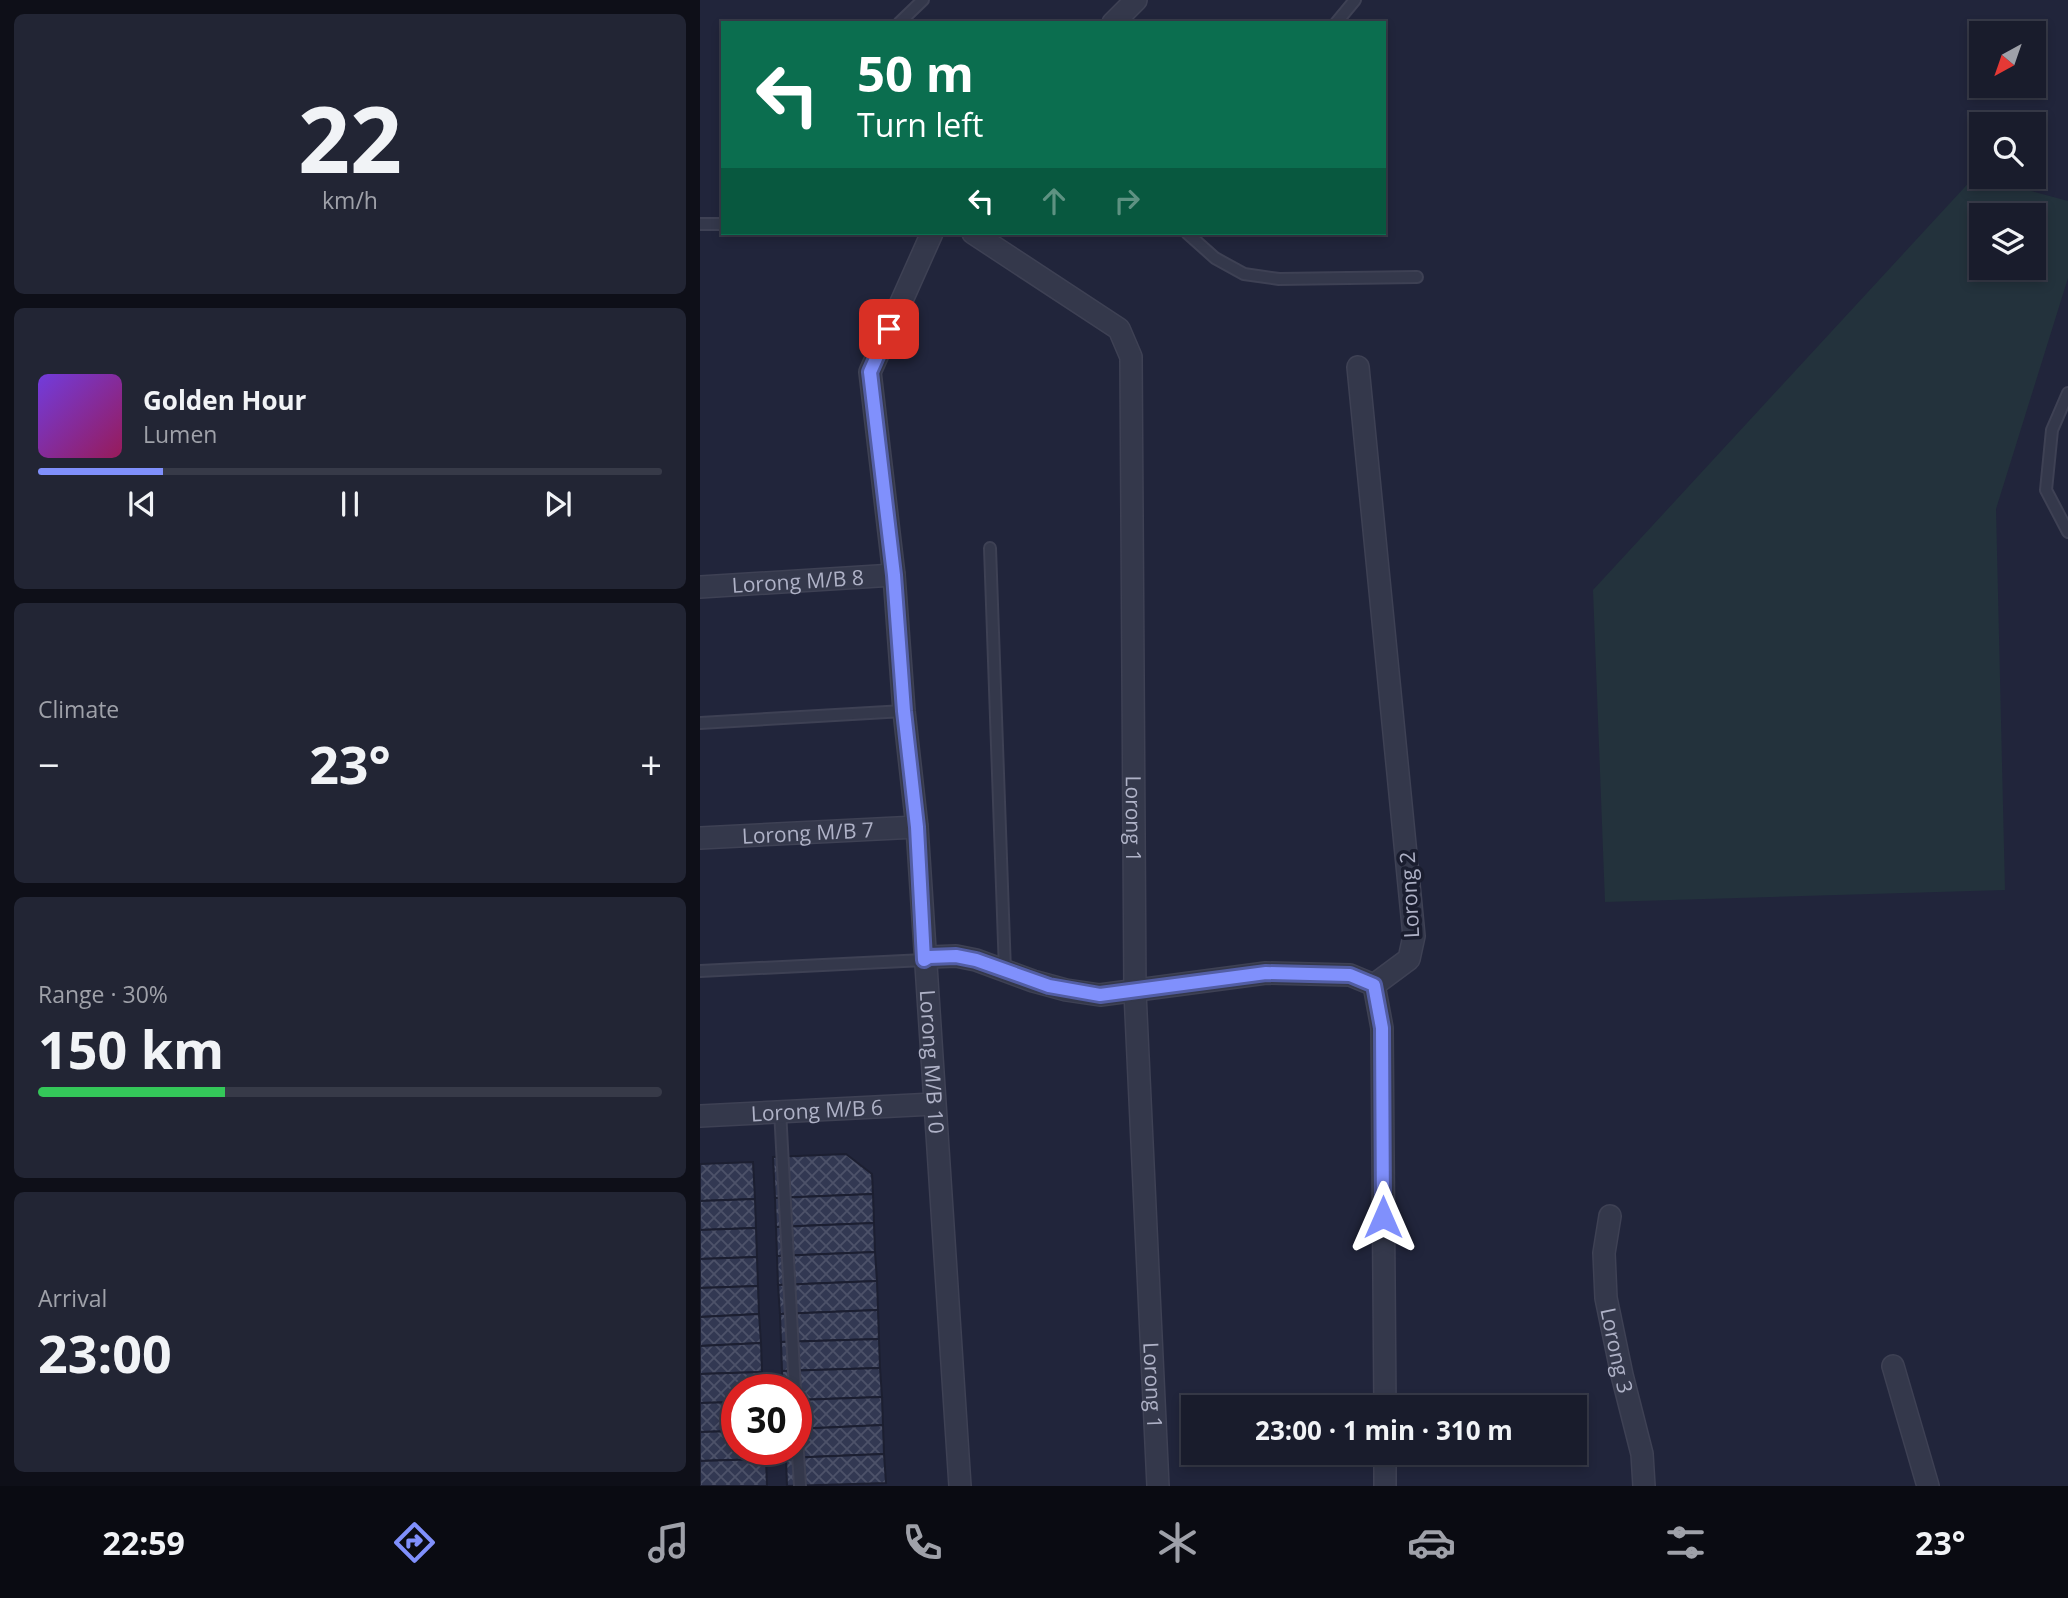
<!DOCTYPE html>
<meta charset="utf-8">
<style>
body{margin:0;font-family:"Open Sans",sans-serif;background:#222534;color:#f1f3f6;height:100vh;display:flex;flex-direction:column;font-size:26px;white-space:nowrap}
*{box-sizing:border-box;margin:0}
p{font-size:23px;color:#9fa1a9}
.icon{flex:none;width:38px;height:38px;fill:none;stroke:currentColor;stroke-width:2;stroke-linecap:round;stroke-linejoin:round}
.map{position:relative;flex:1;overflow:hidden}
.details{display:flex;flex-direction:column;gap:14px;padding:14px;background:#0e0f18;width:700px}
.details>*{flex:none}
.guide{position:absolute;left:21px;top:21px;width:665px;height:214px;border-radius:0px;box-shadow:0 4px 10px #0003,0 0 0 2px #373a48;background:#0b6e4f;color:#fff;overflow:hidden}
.needle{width:46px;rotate:220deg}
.fabs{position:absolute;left:1269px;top:21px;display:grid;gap:14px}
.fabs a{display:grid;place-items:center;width:77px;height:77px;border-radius:0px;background:#191c2c;box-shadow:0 4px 10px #0003,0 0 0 2px #373a48;font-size:35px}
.speed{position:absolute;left:21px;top:1374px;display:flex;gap:14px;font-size:35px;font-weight:700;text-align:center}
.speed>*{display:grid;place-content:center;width:91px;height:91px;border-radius:50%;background:#191c2c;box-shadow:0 4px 10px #0003,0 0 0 2px #373a48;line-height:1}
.speed .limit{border:10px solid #d22;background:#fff;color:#111}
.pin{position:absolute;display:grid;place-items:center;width:60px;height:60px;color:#fff;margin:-30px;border-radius:14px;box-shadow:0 4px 10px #0006}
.me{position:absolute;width:77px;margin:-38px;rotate:0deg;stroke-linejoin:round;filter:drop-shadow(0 0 5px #0008)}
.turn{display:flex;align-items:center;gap:24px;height:147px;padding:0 21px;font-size:32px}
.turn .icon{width:91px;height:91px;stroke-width:2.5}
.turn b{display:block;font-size:49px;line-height:60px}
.lanes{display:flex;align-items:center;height:66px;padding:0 21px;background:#0003;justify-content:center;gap:35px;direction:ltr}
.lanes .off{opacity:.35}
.big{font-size:52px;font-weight:700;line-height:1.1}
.details .card{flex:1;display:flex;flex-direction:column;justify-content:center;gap:10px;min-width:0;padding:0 24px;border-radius:10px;background:#222534}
.details .dial{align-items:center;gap:0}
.dial b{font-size:91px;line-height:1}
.song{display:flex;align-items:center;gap:21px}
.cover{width:84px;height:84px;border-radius:10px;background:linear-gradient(135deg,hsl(260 70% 55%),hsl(330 70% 35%))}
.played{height:7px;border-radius:4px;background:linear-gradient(90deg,#8090fc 20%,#373a48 20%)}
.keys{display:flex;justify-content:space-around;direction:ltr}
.heat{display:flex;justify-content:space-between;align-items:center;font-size:38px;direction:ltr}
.charge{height:10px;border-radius:5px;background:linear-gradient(90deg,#34c759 30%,#373a48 0)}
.trip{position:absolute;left:481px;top:1395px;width:406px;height:70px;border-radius:0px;background:#191c2c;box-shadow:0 4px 10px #0003,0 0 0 2px #373a48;font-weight:700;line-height:70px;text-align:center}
.tab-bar{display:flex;height:112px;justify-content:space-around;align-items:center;background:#0a0b12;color:#9fa1a9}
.tab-bar .icon{width:49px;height:49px}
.tab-bar .on{color:#8090fc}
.tab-bar b{font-size:32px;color:#f1f3f6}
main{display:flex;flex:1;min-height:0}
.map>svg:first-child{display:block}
</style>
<main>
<section class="details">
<div class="card dial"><b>22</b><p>km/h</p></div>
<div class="card">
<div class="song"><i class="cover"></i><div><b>Golden Hour</b><p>Lumen</p></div></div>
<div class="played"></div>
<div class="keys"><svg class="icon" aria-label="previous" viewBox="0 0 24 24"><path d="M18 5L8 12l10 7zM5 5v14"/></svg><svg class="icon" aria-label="pause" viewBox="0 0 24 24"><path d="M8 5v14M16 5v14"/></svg><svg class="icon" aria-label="next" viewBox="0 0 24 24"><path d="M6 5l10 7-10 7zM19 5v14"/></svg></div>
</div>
<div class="card"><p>Climate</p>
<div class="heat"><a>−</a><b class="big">23°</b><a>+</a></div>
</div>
<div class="card"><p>Range · 30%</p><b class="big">150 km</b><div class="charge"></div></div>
<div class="card"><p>Arrival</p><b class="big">23:00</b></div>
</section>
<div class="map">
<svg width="1368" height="1486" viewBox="0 0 1368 1486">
<defs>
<pattern id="building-cross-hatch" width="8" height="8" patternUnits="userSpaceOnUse" patternTransform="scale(1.75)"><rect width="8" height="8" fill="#323852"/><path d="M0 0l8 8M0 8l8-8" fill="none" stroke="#4d5269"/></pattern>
</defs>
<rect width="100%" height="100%" fill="#21253b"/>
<path fill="#23323c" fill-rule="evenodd" d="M1275,176L1368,201V278L1296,509L1305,890L905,902L893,590ZM1281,215H1334V268H1281Z"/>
<g fill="url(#building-cross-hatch)" stroke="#1c1f31" stroke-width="2">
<polygon points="146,1154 172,1174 173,1194 75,1198 73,1157"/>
<polygon points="53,1162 55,1199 0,1201 0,1164"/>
<polygon points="173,1194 174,1223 76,1227 75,1198"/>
<polygon points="55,1199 56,1228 0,1230 0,1201"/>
<polygon points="174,1223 175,1252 77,1256 76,1227"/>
<polygon points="56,1228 57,1257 0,1259 0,1230"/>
<polygon points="175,1252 177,1281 78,1285 77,1256"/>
<polygon points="57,1257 58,1286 0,1288 0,1259"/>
<polygon points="177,1281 178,1310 80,1314 78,1285"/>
<polygon points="58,1286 59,1314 0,1317 0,1288"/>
<polygon points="178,1310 179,1339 81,1342 80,1314"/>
<polygon points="59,1314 61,1343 0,1346 0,1317"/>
<polygon points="179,1339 180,1368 82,1371 81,1342"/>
<polygon points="61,1343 62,1372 0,1374 0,1346"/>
<polygon points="180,1368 182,1397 96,1400 96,1390 83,1390 82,1371"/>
<polygon points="62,1372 63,1390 37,1390 37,1402 0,1403 0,1374"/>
<polygon points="182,1397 183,1425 96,1429 96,1400"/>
<polygon points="37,1402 37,1431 0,1432 0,1403"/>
<polygon points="183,1425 184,1454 86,1458 86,1449 96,1449 96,1429"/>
<polygon points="37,1431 37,1449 66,1449 66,1459 0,1461 0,1432"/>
<polygon points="184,1454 186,1483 87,1486 86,1458"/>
<polygon points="66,1459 67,1486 0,1486 0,1461"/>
</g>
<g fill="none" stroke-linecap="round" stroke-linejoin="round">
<g stroke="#3e4154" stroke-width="14">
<g id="lane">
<polyline points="199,23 223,0"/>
<polyline points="636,23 655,0"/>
<polyline points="0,224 23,224"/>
<polyline points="487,233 515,258 544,274 579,279 717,277"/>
<polyline points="1368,393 1352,430 1346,490 1368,532"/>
<polyline points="290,548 305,971"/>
<polyline points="0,723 204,711"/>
<polyline points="0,971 224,960"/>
<polyline points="80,1110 95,1390"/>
<polyline points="96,1422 100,1486"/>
</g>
</g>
<g stroke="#3e4154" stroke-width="24">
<g id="street">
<polyline points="413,23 436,0"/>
<path id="s1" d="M232,233L170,372L194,575L204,711L217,827L260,1486"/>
<path id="s2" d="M273,233L419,329L431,357L435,992L458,1486"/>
<polyline points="658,367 714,936 709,959 674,985 682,1028 685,1407"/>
<path id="s3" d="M0,587L194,575"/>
<path id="s4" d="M0,838L217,827"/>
<polyline points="224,960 229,957 256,956 276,960 333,981 366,990 400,995 566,973 650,975 674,985"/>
<path id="s5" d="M0,1116L234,1104"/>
<path id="s6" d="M910,1216L904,1253L906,1298L922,1375L942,1454L944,1486"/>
<polyline points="1193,1366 1228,1486"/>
<polyline points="685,1452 685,1486"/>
</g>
</g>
<use href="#lane" stroke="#34384b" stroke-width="10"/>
<use href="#street" stroke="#34384b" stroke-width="21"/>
</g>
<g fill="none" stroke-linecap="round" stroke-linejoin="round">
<g stroke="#535ea4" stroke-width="18">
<polyline id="route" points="189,329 170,372 194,575 204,711 217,827 224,960 229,957 256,956 276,960 349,986 400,995 566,973 650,975 674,985 682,1028 683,1217"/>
</g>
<use href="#route" stroke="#8090fc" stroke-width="12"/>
</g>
<g text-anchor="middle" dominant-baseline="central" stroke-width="7" stroke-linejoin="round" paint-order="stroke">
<g font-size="21" fill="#afb2c7" stroke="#1a1d2f">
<text stroke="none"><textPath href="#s3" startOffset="98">Lorong M/B 8</textPath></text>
<text stroke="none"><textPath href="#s2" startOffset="667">Lorong 1</textPath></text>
<text stroke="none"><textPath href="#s4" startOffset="108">Lorong M/B 7</textPath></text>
<text transform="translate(709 895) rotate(-93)">Lorong 2</text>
<text stroke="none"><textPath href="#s1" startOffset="845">Lorong M/B 10</textPath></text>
<text stroke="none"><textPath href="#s5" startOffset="117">Lorong M/B 6</textPath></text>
<text stroke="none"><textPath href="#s6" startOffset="136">Lorong 3</textPath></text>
<text stroke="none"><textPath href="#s2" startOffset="1234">Lorong 1</textPath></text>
</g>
</g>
</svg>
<div class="fabs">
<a><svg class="needle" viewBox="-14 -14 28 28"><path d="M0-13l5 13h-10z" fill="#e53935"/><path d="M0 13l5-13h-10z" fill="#9fa1a9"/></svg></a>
<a><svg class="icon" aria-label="search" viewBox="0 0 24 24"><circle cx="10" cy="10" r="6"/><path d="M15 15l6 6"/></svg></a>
<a><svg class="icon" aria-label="layers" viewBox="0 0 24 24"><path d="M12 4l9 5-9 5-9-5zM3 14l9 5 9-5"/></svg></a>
</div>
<div class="speed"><div class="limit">30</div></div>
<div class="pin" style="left:189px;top:329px;background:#d93025"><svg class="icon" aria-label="arrive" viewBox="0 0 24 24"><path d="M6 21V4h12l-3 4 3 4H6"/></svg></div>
<svg class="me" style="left:683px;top:1217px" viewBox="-20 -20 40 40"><path d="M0-17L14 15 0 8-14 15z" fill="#8090fc" stroke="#fff" stroke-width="4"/></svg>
<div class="trip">23:00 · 1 min · 310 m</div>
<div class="guide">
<div class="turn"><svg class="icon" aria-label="left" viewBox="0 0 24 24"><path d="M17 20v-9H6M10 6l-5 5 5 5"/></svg><div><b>50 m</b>Turn left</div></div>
<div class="lanes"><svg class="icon" aria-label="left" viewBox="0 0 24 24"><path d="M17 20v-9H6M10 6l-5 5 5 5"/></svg><svg class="icon off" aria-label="ahead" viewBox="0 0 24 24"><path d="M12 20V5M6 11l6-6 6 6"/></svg><svg class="icon off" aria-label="right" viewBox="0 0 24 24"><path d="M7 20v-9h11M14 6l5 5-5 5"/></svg></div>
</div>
</div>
</main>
<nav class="tab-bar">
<b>22:59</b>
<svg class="icon on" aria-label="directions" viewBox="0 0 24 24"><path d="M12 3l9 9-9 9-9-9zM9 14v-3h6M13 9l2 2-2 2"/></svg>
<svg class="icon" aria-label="music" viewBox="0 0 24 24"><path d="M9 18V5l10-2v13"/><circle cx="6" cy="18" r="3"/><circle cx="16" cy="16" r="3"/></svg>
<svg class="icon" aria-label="phone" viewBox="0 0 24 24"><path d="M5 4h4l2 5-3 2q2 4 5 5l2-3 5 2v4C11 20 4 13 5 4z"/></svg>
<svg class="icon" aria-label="climate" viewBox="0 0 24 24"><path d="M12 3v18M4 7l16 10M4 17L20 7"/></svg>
<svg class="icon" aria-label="car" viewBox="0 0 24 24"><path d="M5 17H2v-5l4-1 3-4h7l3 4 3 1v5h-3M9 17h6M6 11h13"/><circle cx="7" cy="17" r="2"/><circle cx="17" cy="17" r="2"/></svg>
<svg class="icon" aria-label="filters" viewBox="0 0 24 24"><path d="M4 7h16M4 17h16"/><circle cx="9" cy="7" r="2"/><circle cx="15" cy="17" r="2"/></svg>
<b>23°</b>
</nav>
